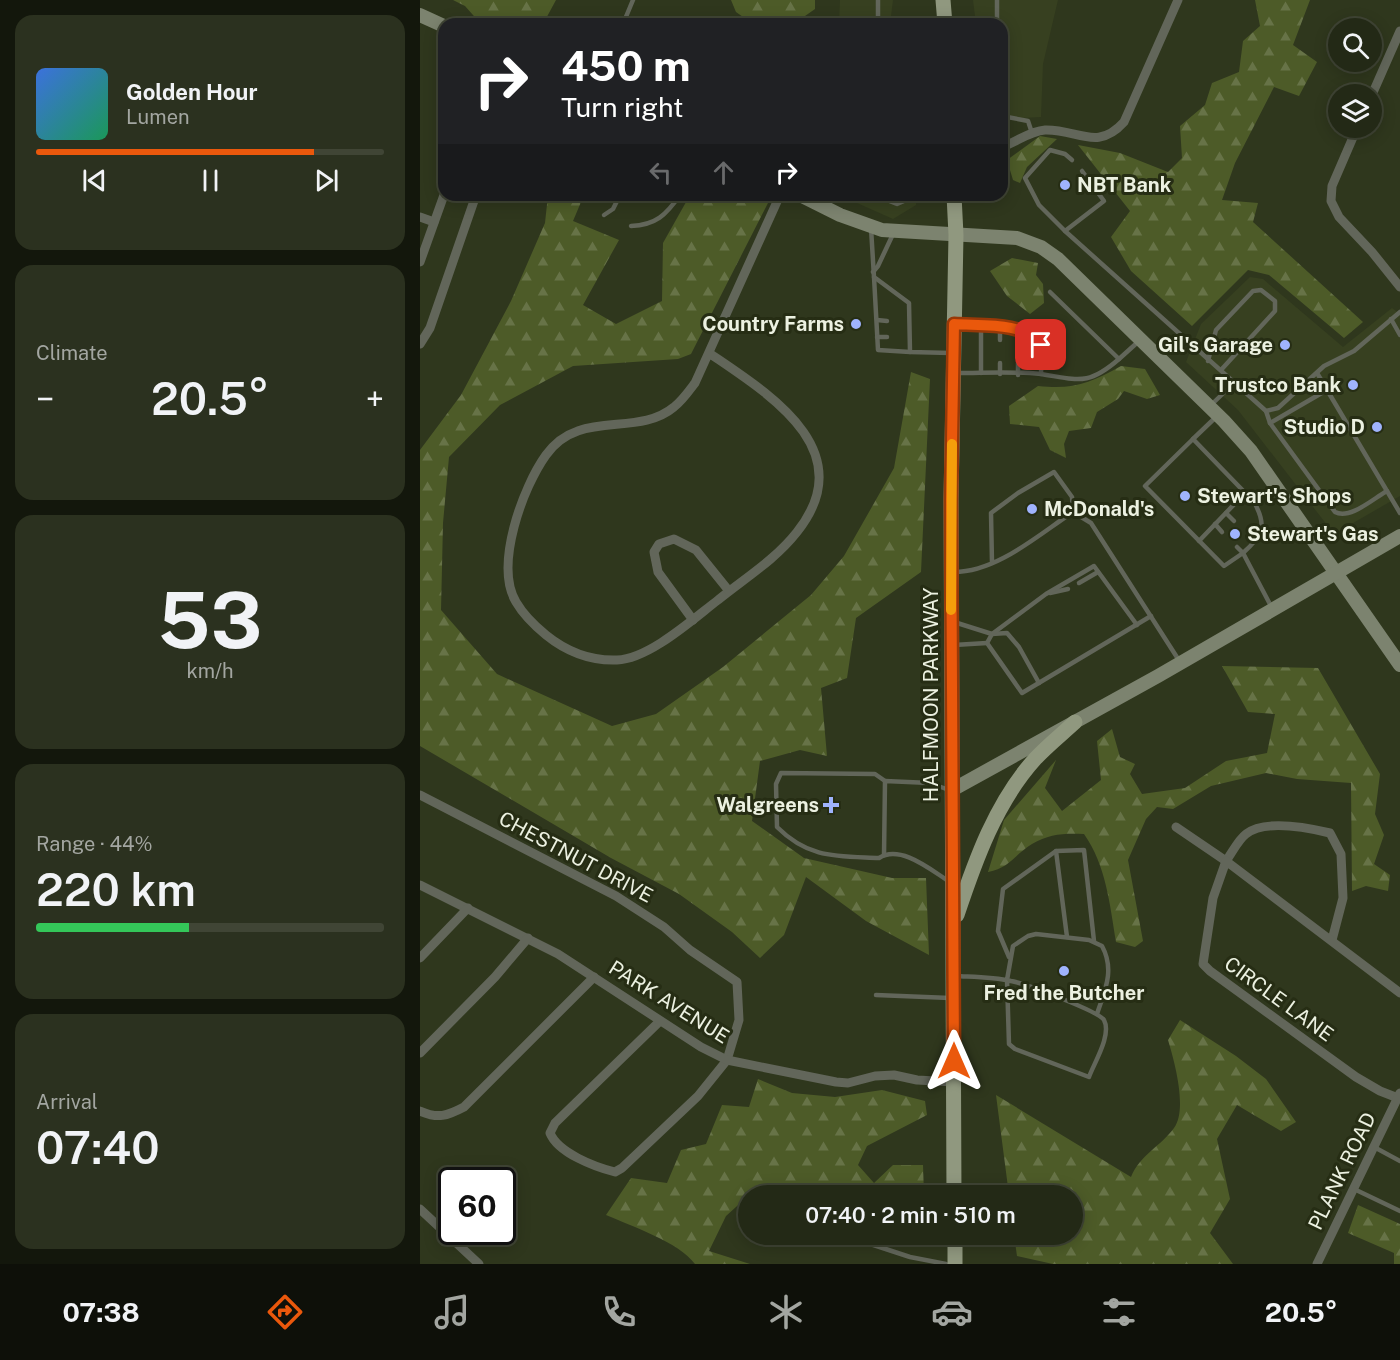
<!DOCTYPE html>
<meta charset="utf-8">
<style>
body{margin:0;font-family:"Public Sans",sans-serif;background:#2b311f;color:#f1f3f6;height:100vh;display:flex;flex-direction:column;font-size:22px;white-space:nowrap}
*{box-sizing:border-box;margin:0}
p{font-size:20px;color:#a3a6a1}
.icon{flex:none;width:33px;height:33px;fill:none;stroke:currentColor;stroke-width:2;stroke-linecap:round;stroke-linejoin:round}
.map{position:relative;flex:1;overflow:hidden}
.drawer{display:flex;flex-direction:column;gap:15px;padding:15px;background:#13170c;width:420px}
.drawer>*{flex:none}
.hud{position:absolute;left:18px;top:18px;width:570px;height:183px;border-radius:18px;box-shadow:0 3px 15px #0003,0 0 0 2px #404535;background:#202124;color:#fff;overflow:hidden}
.fabs{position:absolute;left:908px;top:18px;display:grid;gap:12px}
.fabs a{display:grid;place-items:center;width:54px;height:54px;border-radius:50%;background:#232916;box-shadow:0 3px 15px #0003,0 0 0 2px #404535;font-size:30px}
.speed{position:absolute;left:18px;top:1167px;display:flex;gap:12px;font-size:30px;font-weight:700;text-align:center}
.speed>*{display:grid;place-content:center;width:78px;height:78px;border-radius:50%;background:#232916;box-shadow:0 3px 15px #0003,0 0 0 2px #404535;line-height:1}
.speed .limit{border:3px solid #111;border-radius:9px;background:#fff;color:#111}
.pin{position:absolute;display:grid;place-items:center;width:51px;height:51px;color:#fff;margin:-26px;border-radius:12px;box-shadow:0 3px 9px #0006}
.me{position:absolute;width:66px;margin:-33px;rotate:0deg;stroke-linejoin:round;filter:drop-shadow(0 0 4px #0008)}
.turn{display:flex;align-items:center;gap:21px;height:126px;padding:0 24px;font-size:27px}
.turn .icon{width:78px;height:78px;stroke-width:2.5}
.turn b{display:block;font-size:42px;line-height:51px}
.lanes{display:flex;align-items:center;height:57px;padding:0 24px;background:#0003;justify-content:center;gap:30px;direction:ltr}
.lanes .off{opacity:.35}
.big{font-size:45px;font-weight:600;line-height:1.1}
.drawer .widget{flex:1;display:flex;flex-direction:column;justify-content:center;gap:9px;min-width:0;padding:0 21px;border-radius:18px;background:#2b311f}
.drawer .dial{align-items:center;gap:0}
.dial b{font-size:78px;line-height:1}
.song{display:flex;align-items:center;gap:18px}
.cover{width:72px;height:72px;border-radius:9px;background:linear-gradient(135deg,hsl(220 70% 55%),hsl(150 70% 35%))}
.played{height:6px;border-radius:3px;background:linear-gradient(90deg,#ea580c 80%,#404535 80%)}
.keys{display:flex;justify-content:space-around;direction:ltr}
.heat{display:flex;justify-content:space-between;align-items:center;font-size:33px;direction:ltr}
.charge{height:9px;border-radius:4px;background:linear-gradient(90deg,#34c759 44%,#404535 0)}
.trip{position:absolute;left:318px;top:1185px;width:345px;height:60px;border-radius:30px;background:#232916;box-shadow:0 3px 15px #0003,0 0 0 2px #404535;font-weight:600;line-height:60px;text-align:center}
.menu{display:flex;height:96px;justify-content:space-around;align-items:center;background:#0e1009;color:#a3a6a1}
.menu .icon{width:42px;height:42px}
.menu .selected{color:#ea580c}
.menu b{font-size:27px;color:#f1f3f6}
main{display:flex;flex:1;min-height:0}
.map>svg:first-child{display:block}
</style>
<main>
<section class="drawer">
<div class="widget">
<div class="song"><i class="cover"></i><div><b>Golden Hour</b><p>Lumen</p></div></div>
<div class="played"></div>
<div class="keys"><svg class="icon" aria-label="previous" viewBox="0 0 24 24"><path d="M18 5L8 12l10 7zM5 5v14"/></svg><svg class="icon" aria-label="pause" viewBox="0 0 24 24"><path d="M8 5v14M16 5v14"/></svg><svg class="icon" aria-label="next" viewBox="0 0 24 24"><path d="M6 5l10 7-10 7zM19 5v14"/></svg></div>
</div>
<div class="widget"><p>Climate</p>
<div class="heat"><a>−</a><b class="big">20.5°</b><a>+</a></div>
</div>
<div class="widget dial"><b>53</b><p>km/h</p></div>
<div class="widget"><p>Range · 44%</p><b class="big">220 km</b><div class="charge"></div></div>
<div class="widget"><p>Arrival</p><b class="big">07:40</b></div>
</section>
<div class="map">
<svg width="980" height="1264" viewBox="0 0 980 1264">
<defs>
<pattern id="forest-firs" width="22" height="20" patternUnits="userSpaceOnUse" patternTransform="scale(1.5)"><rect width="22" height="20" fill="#4d5b28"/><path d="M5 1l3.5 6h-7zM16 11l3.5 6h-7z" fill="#677347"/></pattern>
</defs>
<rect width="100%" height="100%" fill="#2f371d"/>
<g fill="#374020">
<polygon points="420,0 473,0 470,24 419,24"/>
<polygon points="553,0 638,0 623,64 621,117 582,119 582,24 556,24"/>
<polygon points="419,195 496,195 496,205 473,219"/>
<polygon points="830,277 843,279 923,347 972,308 980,314 980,496 914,534 818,410 766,362 781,324"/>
</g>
<g fill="url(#forest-firs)">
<polygon points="33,0 136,0 123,24 61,24 45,6"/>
<polygon points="311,0 395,0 395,9 385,16 333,24 316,12"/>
<polygon points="835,0 890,0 873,45 897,62 879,96 854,87 815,163 802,200 838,203 833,222 943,322 924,338 849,275 828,270 772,326 711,271 691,237 710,211 658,145 700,153 748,172 762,158 760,126 785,105 792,83 819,72 823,41 840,26"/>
<polygon points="620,136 637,139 607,167 600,183 593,180 587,160"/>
<polygon points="128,195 164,195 153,221 199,240 163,305 196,324 242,301 243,243 270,195 335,195 349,201 271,354 258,359 153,366 80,405 29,457 23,523 21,610 77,674 192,726 236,714 303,667 391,595 424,556 474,468 491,372 510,379 501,572 436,618 427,678 401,688 407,756 380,750 340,761 332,821 384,858 472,878 506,878 509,955 446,921 386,877 364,935 340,958 312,932 259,894 191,858 0,746 0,450 41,395 91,301 125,223"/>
<polygon points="592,258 618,263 616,275 623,284 624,303 610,314 587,296 570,271"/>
<path d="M701,366L725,369L740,395L727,399L704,391L698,399L677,412L671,428L649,431L644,444L646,458L630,450L619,427L590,424L589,406L618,386C654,390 670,383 701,366Z"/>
<path d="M802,666L898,668L960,774L955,814L964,835L954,864L970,875L968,891L946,886L932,891L931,783L877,779L846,773L791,786L753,809L737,807L726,819L708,860L723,941L715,947L696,942C690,905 686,865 664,834C644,833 629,834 612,844C595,854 590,868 568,872L584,820L636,760L625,788L642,811L681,780L677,741L692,729L700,757L715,764L710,774L722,794L765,788L806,761L847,753L855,714L828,712Z"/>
<path d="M760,1020L816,1056L846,1079L876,1122L861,1131L817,1105L797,1139L810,1199L790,1233L813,1264H633L597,1256L594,1235L652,1234V1196L589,1195L576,1095L711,1177C720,1155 741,1146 754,1128C768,1109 754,1060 748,1040Z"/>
<path d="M338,1079L372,1093L415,1097L462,1090L505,1101L507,1115L447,1146L438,1165L454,1183L473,1165H503L504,1195L370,1196L337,1188L306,1216L289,1251L330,1264H275C259,1242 211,1226 186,1215L211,1178L247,1183L261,1150L286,1144L302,1105L329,1107Z"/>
<polygon points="938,1205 980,1224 980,1264 974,1264 974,1253 928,1233"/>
</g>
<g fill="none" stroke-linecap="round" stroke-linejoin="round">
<g stroke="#62665a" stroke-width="4.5">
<polyline points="458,0 458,24"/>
<polyline points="203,24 213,0"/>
<polyline points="577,24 577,0"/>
<polyline points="582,116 608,121 612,133"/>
<polyline points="652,160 645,154 630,150 605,178 619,205 645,231 684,201 662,171"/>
<polyline points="454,195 477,204 484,201 485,195"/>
<polyline points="184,215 193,209 200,195"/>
<path d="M211,226C236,225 246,215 260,195"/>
<polyline points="451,228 454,277 489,303 490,352 531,353"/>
<polyline points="645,231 846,411 858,408 904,366 934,351 980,312"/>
<polyline points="453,272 458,266 474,232"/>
<polyline points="454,277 458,350 490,352"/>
<polyline points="630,292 699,359 719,341"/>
<polyline points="971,319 980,335"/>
<polyline points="457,320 467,321"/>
<path d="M536,324C555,326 614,324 621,345C623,353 621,366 621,374"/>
<polyline points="561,326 561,373"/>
<polyline points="457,337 467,337"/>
<polyline points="580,340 580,328"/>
<polyline points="599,340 599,329"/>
<polyline points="788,361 796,330 833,291 841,290 855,301 855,311 801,370"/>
<path d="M536,373C564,373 594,371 621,374C659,380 668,386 699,359"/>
<polyline points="897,373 980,513"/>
<polyline points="580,374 580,363"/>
<polyline points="598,375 598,363"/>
<polyline points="791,405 815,382"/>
<path d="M846,411L850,423L915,512C930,520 954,498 967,491"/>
<path d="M796,417L773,439L834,502C848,527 842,536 823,553L852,608"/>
<polyline points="850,423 907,390"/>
<polyline points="773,439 725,486 804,566 823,553 817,547"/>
<polyline points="653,512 671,523 760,662"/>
<polyline points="806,513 814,521"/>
<polyline points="795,524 802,532"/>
<polyline points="779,541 825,493"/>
<path d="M534,572C577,572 618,535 653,512L652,497L634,472L598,493L571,513L572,563"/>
<polyline points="659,583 678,572"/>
<polyline points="630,593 648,589"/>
<polyline points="534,622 572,634 587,633 599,647 619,683"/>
<polyline points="567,643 602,693 731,616"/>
<polyline points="567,643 572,634 626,594 674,566 717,625"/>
<polyline points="534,645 567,643"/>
<path d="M465,781L455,774L361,773L356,784L357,827C389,859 417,856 459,858C481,844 512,871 530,882"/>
<polyline points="636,851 647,937"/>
<polyline points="464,855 465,781 510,783 529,790"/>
<polyline points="589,957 578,931 583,889 636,851 664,850 674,941"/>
<path d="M536,976C554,977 573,977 591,981C604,983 680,1012 684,1020C692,1035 674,1063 669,1077L595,1049L589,1044L587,980L593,946L608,936L616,934L669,940L682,946C695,970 685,990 677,1014"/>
<polyline points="456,995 530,998"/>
<polyline points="954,1147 980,1161"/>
<polyline points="934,1189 980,1211"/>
<polyline points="420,1234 490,1257 526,1264"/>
</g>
<g stroke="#62665a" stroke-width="9">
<polyline points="951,97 980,31"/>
<polyline points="937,128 912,186 911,201 919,217 952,252 980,287"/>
<path d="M582,147C596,142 610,131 625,130C658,129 677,152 704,122L758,0"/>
<polyline points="0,217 14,222"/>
<polyline points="0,262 24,195"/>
<polyline points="0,344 10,328 56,195"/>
<path d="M289,353C349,394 442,450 377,532C355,560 325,578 298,600C273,619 229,659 197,660C170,661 147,652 126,635C115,626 103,614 96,602C74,565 103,487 126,455C159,408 217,438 254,407C262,401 269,391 275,383L360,195"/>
<polyline points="273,620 238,572 234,552 239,544 254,539 276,550 309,591"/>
<path d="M0,795L196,896L244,927L270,950L317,982L319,1020L307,1060L278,1096L202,1168L195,1172C175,1167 138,1153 130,1133L135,1123L240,1021"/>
<path d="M756,827L806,861C812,853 818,840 826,834C845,819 889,828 910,833L921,854L923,898L912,940"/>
<polyline points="0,885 138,954 281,1047 307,1060 416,1082 428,1083 455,1076 474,1075 497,1080 534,1082"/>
<polyline points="0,958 48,908"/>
<polyline points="0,1053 75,977 108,938"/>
<polyline points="978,1098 960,1091 936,1077 790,971 783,964 793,898 806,861 980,993"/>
<path d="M0,1111C18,1119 27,1116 44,1107L174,977"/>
<polyline points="0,1209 59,1264"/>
<polyline points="897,1264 980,1093"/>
</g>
<g stroke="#7c836f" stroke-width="14">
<polyline points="0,15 24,26"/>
<polyline points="380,195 420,215 462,230 597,238 621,247 638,259 804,421 831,451 980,665"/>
<polyline points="532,790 738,676 980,536"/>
</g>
<g stroke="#90987f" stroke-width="15">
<polyline points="523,0 525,24"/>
<polyline points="534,195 536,235 531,499 534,1196"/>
<path d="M537,915C555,861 576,802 615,759C627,746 642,734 655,722"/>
<polyline points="535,1234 535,1264"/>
</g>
</g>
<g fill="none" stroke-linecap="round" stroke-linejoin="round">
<g stroke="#983908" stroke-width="15">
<path id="route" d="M534,1061L531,499L534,324C562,326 603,321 621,345"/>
</g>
<use href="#route" stroke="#ea580c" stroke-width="10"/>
<polyline stroke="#f59e0b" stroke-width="10" points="531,610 532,444"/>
</g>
<g fill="#9fb3fd" stroke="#262d14" stroke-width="2">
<circle cx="645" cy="185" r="6"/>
<circle cx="436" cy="324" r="6"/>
<circle cx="865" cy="345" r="6"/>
<circle cx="933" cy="385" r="6"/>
<circle cx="957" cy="427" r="6"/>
<circle cx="765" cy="496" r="6"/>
<circle cx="612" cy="509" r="6"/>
<circle cx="815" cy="534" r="6"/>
<path d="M408 796h6v6h6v6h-6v6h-6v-6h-6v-6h6z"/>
<circle cx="644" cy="971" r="6"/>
</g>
<g text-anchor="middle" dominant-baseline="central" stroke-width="6" stroke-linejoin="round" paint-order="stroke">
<g font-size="20" font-weight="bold" fill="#ecf1e1" stroke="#262d14" text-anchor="end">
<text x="657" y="185" text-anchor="start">NBT Bank</text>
<text x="424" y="324">Country Farms</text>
<text x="853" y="345">Gil's Garage</text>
<text x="921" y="385">Trustco Bank</text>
<text x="945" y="427">Studio D</text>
<text x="777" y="496" text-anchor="start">Stewart's Shops</text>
<text x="624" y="509" text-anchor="start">McDonald's</text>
<text x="827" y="534" text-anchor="start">Stewart's Gas</text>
<text x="399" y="805">Walgreens</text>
<text x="644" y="993" text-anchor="middle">Fred the Butcher</text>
</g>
<g font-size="20" fill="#ecf1e1" stroke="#262d14">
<text transform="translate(511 695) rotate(-90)">HALFMOON PARKWAY</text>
<text transform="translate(156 857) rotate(28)">CHESTNUT DRIVE</text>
<text transform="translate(859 999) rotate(36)">CIRCLE LANE</text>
<text transform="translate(249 1002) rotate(32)">PARK AVENUE</text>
<text transform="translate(922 1171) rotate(-64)">PLANK ROAD</text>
</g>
</g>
</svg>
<div class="fabs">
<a><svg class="icon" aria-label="search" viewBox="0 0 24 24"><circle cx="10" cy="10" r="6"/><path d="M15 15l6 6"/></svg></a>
<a><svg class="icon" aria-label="layers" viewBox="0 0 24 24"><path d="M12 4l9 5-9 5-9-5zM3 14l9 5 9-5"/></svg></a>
</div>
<div class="speed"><div class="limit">60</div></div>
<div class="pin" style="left:621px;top:345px;background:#d93025"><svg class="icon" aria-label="arrive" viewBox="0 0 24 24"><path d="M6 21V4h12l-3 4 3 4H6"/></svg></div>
<svg class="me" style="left:534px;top:1061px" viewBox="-20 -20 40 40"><path d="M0-17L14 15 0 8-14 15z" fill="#ea580c" stroke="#fff" stroke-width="4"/></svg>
<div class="trip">07:40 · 2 min · 510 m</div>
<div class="hud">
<div class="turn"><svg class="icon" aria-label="right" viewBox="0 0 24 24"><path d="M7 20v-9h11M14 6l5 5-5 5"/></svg><div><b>450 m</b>Turn right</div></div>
<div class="lanes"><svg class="icon off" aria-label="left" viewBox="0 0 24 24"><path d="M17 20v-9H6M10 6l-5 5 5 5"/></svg><svg class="icon off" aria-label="ahead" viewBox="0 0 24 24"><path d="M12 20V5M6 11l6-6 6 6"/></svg><svg class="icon" aria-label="right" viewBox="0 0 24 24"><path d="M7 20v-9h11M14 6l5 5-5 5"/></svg></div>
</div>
</div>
</main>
<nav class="menu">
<b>07:38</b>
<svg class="icon selected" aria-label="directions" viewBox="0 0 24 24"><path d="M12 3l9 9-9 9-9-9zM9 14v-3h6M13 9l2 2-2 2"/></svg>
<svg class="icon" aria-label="music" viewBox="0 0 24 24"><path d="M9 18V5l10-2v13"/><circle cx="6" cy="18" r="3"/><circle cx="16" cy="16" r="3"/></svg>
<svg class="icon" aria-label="phone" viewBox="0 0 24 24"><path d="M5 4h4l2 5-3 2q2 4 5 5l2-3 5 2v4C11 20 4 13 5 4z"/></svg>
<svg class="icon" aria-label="climate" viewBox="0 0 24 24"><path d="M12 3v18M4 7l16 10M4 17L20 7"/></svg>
<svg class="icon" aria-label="car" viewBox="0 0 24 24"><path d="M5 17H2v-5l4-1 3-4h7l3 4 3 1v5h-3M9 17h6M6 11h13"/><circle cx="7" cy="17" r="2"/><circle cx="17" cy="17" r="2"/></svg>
<svg class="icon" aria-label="filters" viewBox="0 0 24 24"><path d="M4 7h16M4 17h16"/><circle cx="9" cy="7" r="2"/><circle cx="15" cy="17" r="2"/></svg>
<b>20.5°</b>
</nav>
